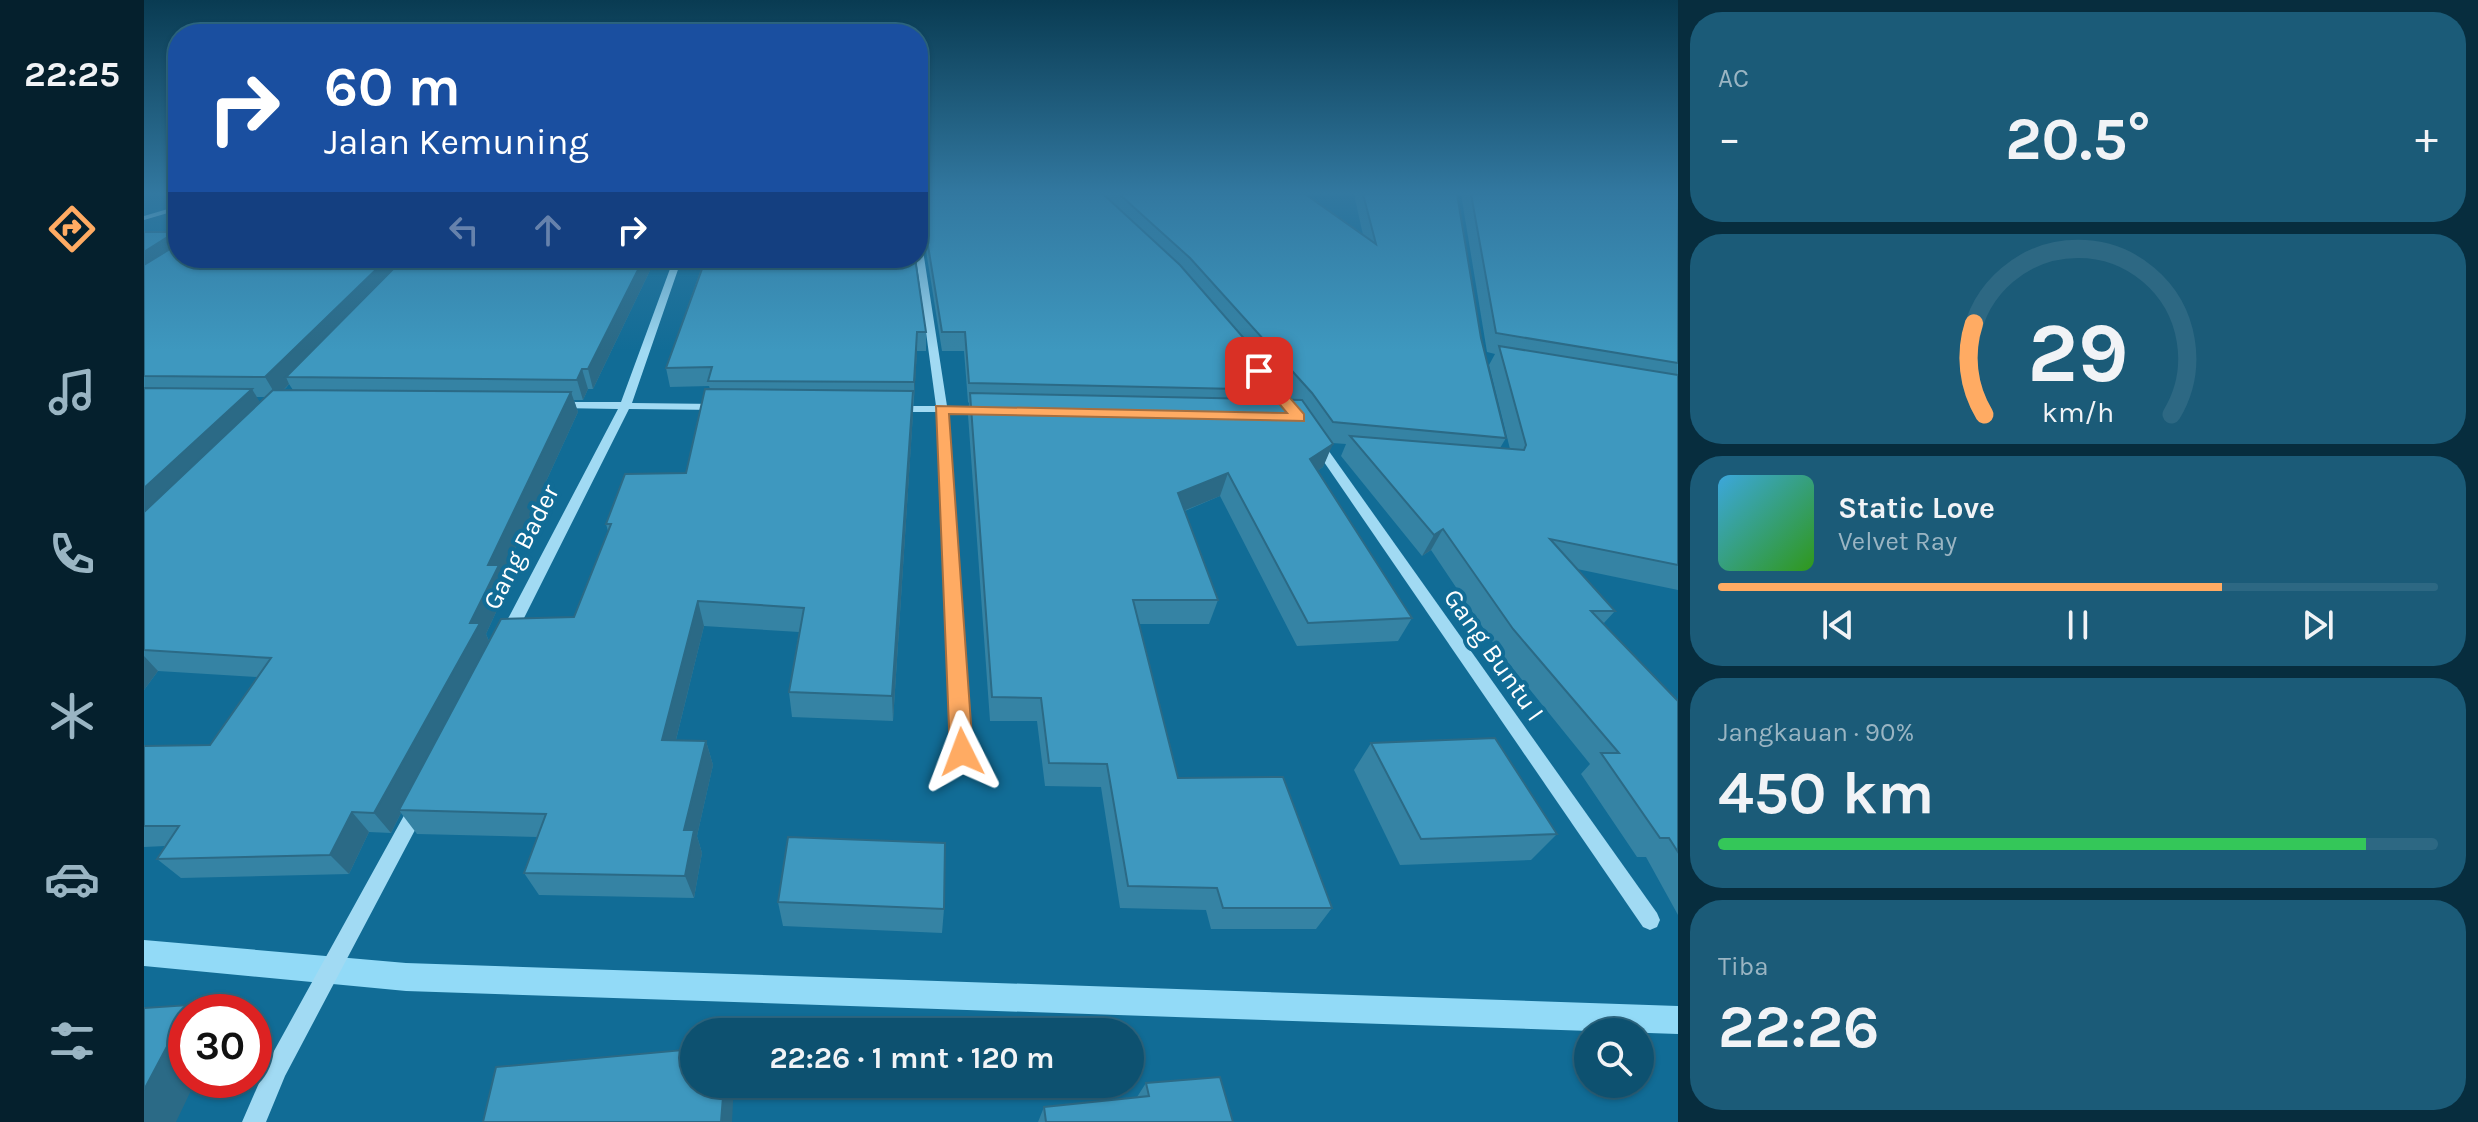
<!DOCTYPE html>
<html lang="id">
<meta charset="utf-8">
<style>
body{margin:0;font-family:Karla,sans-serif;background:#1b5b78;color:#f1f3f6;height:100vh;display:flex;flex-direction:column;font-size:30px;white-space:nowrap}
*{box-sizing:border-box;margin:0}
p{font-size:26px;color:#9ab5c3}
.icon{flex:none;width:44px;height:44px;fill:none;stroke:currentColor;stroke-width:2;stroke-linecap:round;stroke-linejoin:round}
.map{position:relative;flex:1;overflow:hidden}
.panel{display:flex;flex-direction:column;gap:12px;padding:12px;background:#072d3e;width:800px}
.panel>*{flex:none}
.top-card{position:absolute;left:24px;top:24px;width:760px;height:244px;border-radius:32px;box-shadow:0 2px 6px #0004,0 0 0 2px #2d6883;background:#1a4fa0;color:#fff;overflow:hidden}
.tools{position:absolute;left:1430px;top:1018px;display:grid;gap:16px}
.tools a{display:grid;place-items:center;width:80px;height:80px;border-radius:50%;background:#0d5170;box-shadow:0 2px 6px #0004,0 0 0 2px #2d6883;font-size:40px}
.speed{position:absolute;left:24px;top:994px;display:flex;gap:16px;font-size:40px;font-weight:700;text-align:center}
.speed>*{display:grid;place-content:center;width:104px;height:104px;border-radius:50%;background:#0d5170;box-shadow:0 2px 6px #0004,0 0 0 2px #2d6883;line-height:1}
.speed .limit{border:12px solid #d22;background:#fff;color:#111}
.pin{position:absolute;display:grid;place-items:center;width:68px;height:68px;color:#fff;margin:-34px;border-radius:16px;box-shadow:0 4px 12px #0006}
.me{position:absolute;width:88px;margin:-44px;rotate:357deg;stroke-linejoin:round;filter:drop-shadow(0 0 6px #0008)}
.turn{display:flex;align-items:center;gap:28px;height:168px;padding:0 24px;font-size:36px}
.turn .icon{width:104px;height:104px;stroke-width:2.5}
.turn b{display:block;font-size:56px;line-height:68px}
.lanes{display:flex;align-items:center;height:76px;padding:0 24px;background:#0003;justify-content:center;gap:40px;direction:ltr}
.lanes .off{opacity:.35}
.big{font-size:60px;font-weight:700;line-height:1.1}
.panel .widget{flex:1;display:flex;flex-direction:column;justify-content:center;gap:12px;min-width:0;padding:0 28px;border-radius:32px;background:#1b5b78}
.panel .dial{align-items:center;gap:0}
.dial svg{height:208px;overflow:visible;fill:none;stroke:#2d6883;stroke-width:7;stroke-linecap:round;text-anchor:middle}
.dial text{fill:#f1f3f6;stroke:none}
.song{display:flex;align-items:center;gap:24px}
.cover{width:96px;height:96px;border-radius:12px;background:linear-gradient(135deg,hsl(200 70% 55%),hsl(110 70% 35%))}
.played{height:8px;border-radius:4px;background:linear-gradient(90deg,#ffab63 70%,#2d6883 70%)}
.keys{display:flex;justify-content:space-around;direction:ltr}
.heat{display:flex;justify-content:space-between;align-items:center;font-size:44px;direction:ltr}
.charge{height:12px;border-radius:6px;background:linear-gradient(90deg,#34c759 90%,#2d6883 0)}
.trip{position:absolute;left:536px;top:1018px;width:464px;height:80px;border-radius:40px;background:#0d5170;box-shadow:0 2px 6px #0004,0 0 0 2px #2d6883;font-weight:700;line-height:80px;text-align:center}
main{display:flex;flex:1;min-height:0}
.tab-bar{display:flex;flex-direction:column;width:144px;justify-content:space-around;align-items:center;background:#05202d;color:#9ab5c3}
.tab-bar .icon{width:56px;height:56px}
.tab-bar .current{color:#ffab63}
.tab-bar b{font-size:36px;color:#f1f3f6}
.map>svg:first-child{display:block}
</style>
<main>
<nav class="tab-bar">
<b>22:25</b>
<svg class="icon current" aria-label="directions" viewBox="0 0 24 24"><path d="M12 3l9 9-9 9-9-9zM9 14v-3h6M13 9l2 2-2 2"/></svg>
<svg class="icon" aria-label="music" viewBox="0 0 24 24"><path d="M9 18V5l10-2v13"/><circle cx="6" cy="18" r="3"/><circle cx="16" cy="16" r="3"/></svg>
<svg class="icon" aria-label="phone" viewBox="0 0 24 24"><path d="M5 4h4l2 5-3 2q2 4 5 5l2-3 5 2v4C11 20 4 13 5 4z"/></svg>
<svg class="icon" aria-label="climate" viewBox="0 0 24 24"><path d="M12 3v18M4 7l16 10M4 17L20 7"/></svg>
<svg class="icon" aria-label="car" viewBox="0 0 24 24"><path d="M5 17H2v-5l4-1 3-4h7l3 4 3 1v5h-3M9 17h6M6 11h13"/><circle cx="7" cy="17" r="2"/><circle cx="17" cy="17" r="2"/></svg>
<svg class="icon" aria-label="filters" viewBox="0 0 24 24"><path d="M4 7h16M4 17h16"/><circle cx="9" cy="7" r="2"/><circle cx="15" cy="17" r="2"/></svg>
</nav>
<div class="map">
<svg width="1534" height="1122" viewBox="0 0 1534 1122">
<rect width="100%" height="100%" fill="#116c96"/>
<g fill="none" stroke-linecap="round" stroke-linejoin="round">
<polygon fill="#92daf7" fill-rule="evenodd" points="0,940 262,963 1534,1006 1534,1034 262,991 0,966"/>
<g fill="#a1daf3" fill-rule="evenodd">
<polygon points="34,206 34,210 0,220 0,216"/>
<polygon points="774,241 778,244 803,406 842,406 848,409 842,412 804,412 827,752 824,757 818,759 812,757 809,752 793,412 751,412 745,409 751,406 792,406 772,258 774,258"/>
<polygon points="530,258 538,258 488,403 574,404 580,407 574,410 485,409 373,632 370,636 360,636 357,632 474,409 415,408 409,405 415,402 477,402"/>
<polygon points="1173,439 1177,440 1513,913 1516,920 1513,927 1506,930 1499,927 1167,443"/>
<polygon points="274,799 280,801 283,807 280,813 141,1076 122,1122 98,1122 125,1060 268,801"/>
</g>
</g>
<g fill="#3583a4" fill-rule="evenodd">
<polygon points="18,194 34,194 34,202"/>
<path d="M774,194H1161L1219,235L1210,194H1313L1337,338L1362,438L1356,448L1366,449L1345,365L1351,354L1343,352L1317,194H1534V590L1433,569L1471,611L1459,624L1534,701V915L1502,857H1493L1437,774L1446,764L1354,650L1287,550L1278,556L1197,456L1202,444L1188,443L1179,467L1173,471L1268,618L1254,641L1153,646L1076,496L1041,511L1074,600L1065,624H995L1034,778L1188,908L1172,929H1067L1062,910L976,908L957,787L901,786L893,721H846L824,415L825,403L824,402L820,351H798L781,244L774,238ZM1144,394L1149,400H1142Z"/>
<path d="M0,232H34V258H512L449,389H444L439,400H430L434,412L359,575L364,586L342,634L345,641L430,617L464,531L462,524L542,473L566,389L565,386L526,387L522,368L561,258H771L782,332V351H773L749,721L648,717L645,692L655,632L560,626L532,740L562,741L569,765L553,836L558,853L550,898L395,895L380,873L393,837L273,834L257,813L247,833L225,832L205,874L37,878L13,859L21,846L0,847V746L66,745L113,677L14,671L0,690ZM145,384L149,390H139L142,388ZM112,397H122L116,403Z"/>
<polygon points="1227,743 1413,834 1387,860 1256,865 1210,770"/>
<polygon points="634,902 800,909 798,933 639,926"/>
<polygon points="1002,1083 1089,1122 894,1122 900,1107 993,1097"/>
</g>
<g fill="#2b6a86">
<polygon points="22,238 32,255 0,276 0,252"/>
<polygon points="244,258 269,258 142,377 145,384 133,397 121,377"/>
<polygon points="500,258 512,258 449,389 444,369"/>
<polygon points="773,332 773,351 770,402 770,382"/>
<polygon points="438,369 444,389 439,400 433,380"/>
<polygon points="108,389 120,409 0,525 0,488"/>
<polygon points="769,391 769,415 749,721 748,696"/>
<polygon points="427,392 434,412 359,575 364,586 342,634 346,644 255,810 257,813 247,833 230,813 326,623 344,565"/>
<polygon points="1189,444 1179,467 1157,483 1166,459"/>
<polygon points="1084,473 1076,496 1027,516 1034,493"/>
<polygon points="1299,529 1287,550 1278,556 1290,535"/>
<polygon points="554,601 560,626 526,764 518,740"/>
<polygon points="0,656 14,671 0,690"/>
<polygon points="562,741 569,765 553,836 558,853 550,898 541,876 540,830"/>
<polygon points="208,812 225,832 205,874 186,855"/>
<polygon points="45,1005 56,1012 42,1012 42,1080 52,1080 32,1122 0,1122 0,1090"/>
<polygon points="580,1084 590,1084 588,1122 577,1122"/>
</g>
<g fill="#3e98bf" stroke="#2b6a86" stroke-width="2">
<polygon points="774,194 959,194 1036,265 1145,390 825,383 821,332 798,332 781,227 774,221"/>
<polygon points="975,194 1161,194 1232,244 1219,194 1313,194 1337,338 1362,438 1189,422 1168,393 1046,258"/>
<polygon points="1327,194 1534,194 1534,363 1352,333"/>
<polygon points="0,232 34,232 34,239 22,238 0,252"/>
<polygon points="34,244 34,258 244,258 121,377 0,376 0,265"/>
<polygon points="260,258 500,258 444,369 438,369 433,380 142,377"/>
<polygon points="562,258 771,258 782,332 773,332 770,382 564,381 568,367 522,368"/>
<polygon points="1355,346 1534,375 1534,565 1406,539 1471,611 1447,611 1534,701 1534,852 1525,838 1516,838 1457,753 1475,753 1369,629 1299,529 1290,535 1206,436 1380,450 1382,445"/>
<polygon points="0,388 108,389 0,488"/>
<polygon points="561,389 769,391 748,696 645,692 660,608 554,601 518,740 562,741 540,830 550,830 541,876 380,873 402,814 255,810 357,619 430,617 467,524 462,524 481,474 542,473"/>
<polygon points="129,390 427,392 344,565 355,565 326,623 336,623 230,813 208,812 186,855 13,859 35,826 0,826 0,746 66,745 127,658 0,650 0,512"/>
<polygon points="826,393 1158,400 1189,444 1166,459 1268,618 1164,623 1084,473 1034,493 1074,600 989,600 1034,778 1139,777 1188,908 1079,908 1073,888 984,886 963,764 905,763 897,698 848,697"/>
<polygon points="1351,738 1413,834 1277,839 1227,743"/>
<polygon points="644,837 801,843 800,909 634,902"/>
<polygon points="45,1005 0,1090 0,1008"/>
<polygon points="550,1049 550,1084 580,1084 577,1122 339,1122 352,1067"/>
<polygon points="1076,1077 1089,1122 902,1122 900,1107 1005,1096 1002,1083"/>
</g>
<linearGradient id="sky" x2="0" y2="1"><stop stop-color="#093b52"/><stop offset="0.55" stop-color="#3278a0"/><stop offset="1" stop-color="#3278a0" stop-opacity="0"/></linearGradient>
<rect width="1534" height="351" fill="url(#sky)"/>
<polygon fill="#ffab63" stroke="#a66f40" stroke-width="2" points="1115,367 1120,368 1160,414 1160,421 805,414 829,752 826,759 818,761 810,759 806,752 792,406 1143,413 1108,371"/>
<g text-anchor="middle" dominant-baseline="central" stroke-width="8" stroke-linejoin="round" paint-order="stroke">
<g font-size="26" fill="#fff" stroke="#116c96">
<text transform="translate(377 547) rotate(-63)">Gang Bader</text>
<text transform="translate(1350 655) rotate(55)">Gang Buntu I</text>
</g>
</g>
</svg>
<div class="tools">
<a><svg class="icon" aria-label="search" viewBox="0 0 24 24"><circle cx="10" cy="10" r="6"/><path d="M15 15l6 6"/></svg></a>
</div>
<div class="speed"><div class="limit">30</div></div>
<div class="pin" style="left:1115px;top:371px;background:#d93025"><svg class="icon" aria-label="arrive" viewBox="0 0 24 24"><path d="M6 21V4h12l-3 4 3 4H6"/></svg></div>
<svg class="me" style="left:818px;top:752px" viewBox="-20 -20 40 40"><path d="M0-17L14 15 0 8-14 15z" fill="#ffab63" stroke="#fff" stroke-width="4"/></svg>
<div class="trip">22:26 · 1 mnt · 120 m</div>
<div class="top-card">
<div class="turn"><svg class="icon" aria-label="right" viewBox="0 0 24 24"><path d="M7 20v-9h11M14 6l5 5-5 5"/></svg><div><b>60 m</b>Jalan Kemuning</div></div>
<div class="lanes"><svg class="icon off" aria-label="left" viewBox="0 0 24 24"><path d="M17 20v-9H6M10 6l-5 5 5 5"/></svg><svg class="icon off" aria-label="ahead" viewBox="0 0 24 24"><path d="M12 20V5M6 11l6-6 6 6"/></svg><svg class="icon" aria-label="right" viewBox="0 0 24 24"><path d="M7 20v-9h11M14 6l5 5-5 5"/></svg></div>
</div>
</div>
<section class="panel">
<div class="widget"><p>AC</p>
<div class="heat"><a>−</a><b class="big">20.5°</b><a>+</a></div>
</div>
<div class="widget dial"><svg viewBox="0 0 100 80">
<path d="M14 69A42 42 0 1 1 86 69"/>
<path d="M14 69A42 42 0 0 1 10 34" stroke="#ffab63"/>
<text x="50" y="56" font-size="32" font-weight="700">29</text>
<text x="50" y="72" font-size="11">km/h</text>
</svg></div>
<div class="widget">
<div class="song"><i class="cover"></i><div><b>Static Love</b><p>Velvet Ray</p></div></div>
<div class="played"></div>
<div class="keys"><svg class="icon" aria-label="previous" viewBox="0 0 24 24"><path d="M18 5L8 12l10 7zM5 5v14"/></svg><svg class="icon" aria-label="pause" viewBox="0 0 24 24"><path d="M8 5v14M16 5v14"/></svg><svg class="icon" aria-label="next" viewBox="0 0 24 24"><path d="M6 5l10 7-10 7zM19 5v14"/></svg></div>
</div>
<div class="widget"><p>Jangkauan · 90%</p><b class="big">450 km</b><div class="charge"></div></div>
<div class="widget"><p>Tiba</p><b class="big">22:26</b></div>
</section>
</main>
